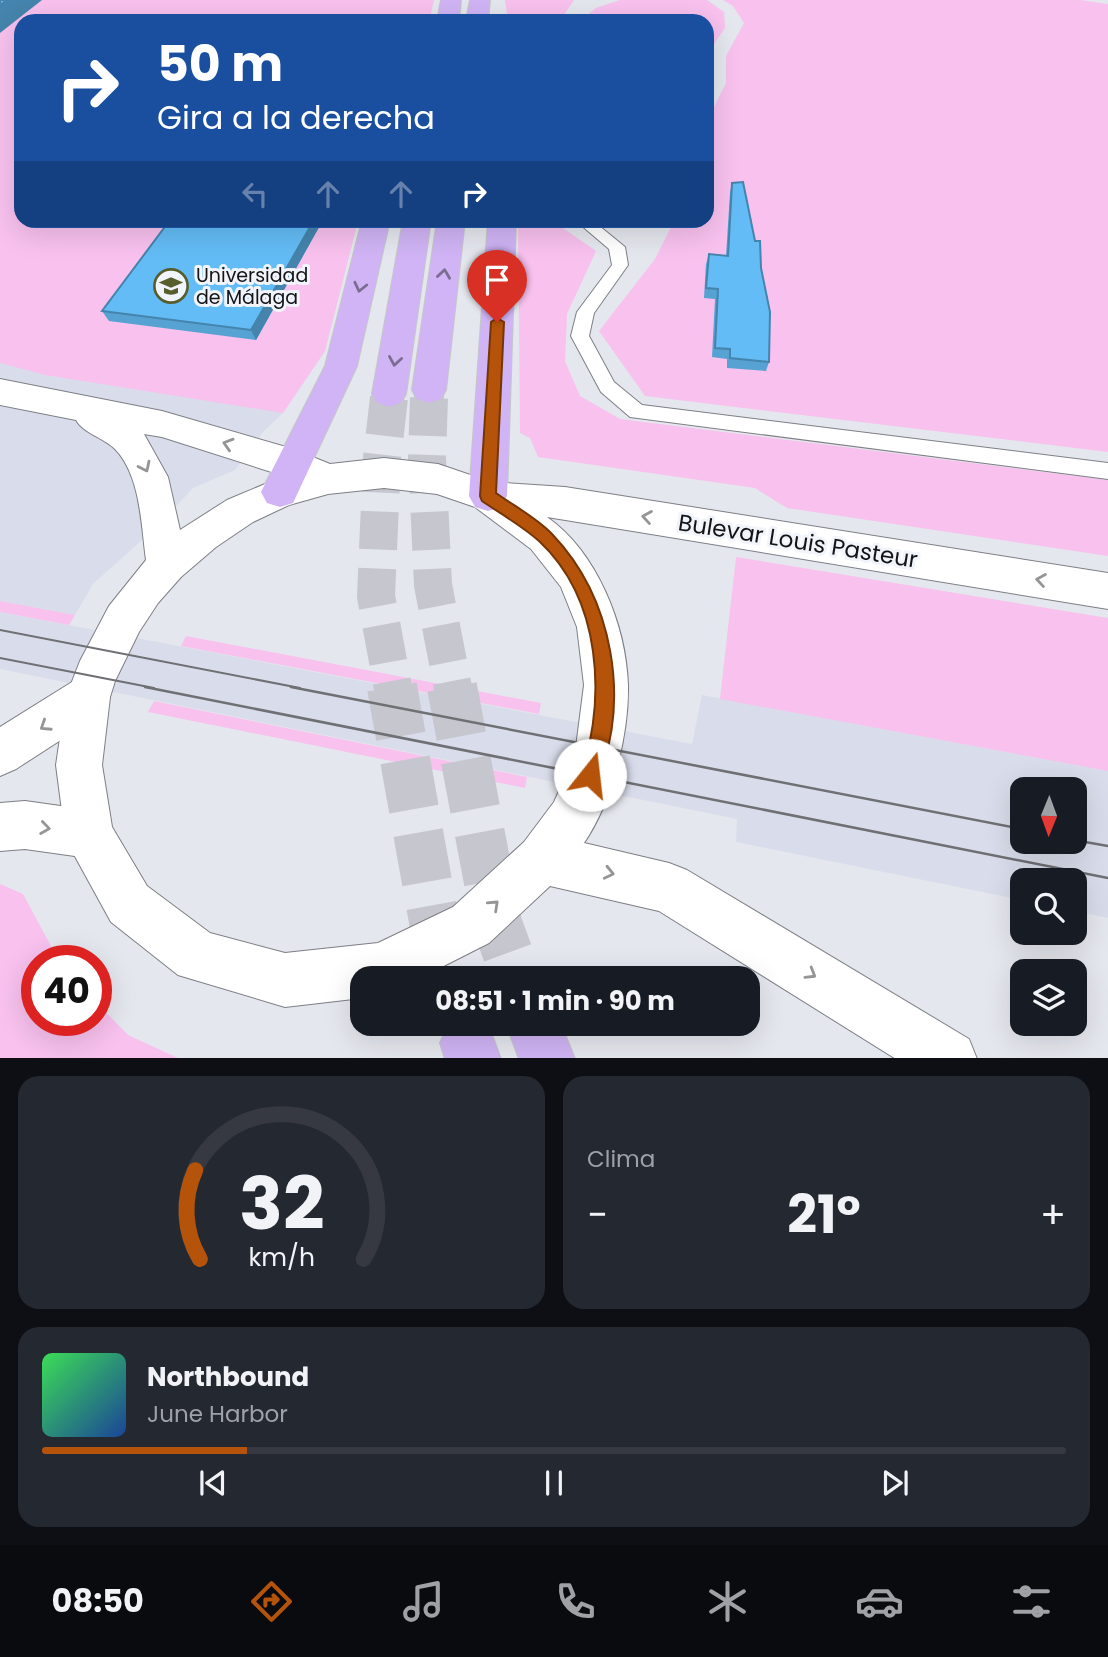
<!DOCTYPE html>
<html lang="es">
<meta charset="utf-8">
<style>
body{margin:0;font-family:Poppins,sans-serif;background:#242831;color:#f1f3f6;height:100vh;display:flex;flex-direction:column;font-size:26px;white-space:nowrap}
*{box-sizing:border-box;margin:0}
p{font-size:23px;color:#9ea1a6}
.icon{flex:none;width:38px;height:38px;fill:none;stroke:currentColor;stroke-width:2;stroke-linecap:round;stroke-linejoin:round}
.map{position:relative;height:1058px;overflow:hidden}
.drawer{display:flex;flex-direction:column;gap:18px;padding:18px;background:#0d0f14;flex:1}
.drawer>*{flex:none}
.guide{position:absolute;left:14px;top:14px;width:700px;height:214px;border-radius:21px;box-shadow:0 7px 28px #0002;background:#1a4fa0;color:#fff;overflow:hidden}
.needle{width:46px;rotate:181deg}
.buttons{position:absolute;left:1010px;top:777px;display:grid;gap:14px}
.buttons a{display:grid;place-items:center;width:77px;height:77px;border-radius:14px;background:#171b24;box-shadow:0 7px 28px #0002;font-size:35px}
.speed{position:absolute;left:21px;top:945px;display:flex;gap:14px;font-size:35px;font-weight:700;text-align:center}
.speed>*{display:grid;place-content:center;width:91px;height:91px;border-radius:50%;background:#171b24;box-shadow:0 7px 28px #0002;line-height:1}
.speed .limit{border:10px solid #d22;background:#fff;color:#111}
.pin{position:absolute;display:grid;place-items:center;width:60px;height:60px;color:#fff;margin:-72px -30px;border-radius:50% 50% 50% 0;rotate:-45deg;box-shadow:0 0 7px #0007}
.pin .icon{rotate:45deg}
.me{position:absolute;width:77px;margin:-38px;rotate:16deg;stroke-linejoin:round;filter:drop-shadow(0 0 5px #0008)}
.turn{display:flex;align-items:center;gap:24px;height:147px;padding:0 28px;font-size:32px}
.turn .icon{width:91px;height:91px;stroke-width:2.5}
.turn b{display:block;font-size:49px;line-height:60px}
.lanes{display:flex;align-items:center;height:66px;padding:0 28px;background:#0003;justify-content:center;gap:35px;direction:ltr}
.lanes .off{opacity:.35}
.big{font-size:52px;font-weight:700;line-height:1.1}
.drawer .tile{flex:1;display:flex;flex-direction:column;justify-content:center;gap:10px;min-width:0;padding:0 24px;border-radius:21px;background:#242831}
.drawer .dial{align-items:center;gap:0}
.dial svg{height:182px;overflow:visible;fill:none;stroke:#363941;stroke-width:7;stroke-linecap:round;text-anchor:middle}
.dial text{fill:#f1f3f6;stroke:none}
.song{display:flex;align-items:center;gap:21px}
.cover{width:84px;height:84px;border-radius:10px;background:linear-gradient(135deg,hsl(130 70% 55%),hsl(220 70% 35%))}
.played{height:7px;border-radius:4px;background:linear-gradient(90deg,#b45309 20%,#363941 20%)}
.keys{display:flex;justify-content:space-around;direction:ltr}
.heat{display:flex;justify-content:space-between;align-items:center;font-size:38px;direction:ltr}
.drawer .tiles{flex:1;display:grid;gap:18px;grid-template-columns:1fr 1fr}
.tile:last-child{grid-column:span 2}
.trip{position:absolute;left:350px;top:966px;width:410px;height:70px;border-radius:21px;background:#171b24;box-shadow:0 7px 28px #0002;font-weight:700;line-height:70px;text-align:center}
.tabs{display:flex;height:112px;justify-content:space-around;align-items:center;background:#090b0e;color:#9ea1a6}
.tabs .icon{width:49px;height:49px}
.tabs .selected{color:#b45309}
.tabs b{font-size:32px;color:#f1f3f6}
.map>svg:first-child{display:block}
</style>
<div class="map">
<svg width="1108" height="1059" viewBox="0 0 1108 1059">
<rect width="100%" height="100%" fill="#e5e7ee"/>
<g fill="#d9ddeb" fill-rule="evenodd">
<polygon points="0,0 434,0 429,21 21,21 21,220 358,221 325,351 283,413 264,431 235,470 193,488 159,525 93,584 75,615 0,601"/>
<path d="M0,612L692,744L702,695L1108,771V918L1075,911L1074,880H1022V900L736,842L737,819L0,669ZM1022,789H1074V842H1022Z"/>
</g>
<g fill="#f8c1ee">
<polygon points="0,0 434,0 429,21 21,21 21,220 358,221 325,351 283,413 45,375 0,363"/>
<polygon points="505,0 574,0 560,21 508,21"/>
<polygon points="620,0 707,0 724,12 725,28 707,54 707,21 580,21 596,8"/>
<polygon points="723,0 1080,0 1108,4 1108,452 645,396 599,331 655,259 674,221 707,220 707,121 726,83 726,56 744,23 733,6"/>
<polygon points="518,221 553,221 596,251 567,314 565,361 580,396 620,419 1108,480 1108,556 787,508 755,488 538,457 530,438 520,433"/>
<polygon points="736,557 1108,618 1108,771 720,699"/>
<polygon points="0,601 75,615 69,625 0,612"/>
<polygon points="186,636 541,703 539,714 181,646"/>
<polygon points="154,701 527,777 525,788 148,712"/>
<polygon points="0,884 23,894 59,961 37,961 37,1020 96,1020 96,1002 128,1035 178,1058 0,1058"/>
</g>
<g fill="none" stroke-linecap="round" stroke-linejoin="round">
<g stroke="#c6c7ce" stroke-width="30" stroke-dasharray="30 15" stroke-linecap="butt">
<polyline points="388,400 389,394"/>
<polyline points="429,400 429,390"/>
</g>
<g stroke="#c6c7ce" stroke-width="38" stroke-dasharray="38 19" stroke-linecap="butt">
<polyline points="389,398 382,458 376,596 393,688"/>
<polyline points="429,398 427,458 433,585 453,688"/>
</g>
<g stroke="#c6c7ce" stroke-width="50" stroke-dasharray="50 24" stroke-linecap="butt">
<polyline points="392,687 441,960 447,978"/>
<polyline points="452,687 497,924 517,978"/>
</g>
<g stroke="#7d7f85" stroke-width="2">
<polygon id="service" points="575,220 592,220 625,247 628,265 594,313 589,336 614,382 642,405 1108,463 1108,479 630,417 601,392 571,336 577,312 612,265 609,249"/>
</g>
<g stroke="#7d7f85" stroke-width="2">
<g id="minor">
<polygon points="88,676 104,682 110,697 104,712 16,769 0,776 0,727 72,682"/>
<polygon points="25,801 89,810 106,817 113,834 106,851 89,858 25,849 0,851 0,803"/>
</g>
</g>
<g stroke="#7d7f85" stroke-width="2">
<path id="tertiary" d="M0,379L162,411L293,449L330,464L384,458L438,464L491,482L565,487L1108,573V609L547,517C597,552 626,625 628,685C629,735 612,802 584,843L669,863L687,870L969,1039L977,1059H896L659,911L550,886L489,943L420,978H362V998L285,1007L178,975L111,922L72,851L65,834L56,765L66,697L80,661L109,606L146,560C141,525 141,476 115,449C104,438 83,433 76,420L0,405ZM144,434L162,437L284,476L227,500L180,530L168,477ZM384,488L437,494L475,507L531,549L561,587L577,627L584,685L576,747L569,769L554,802L524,842L453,907L378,943L285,953L210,933L147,886L112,827L102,765L110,697L115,681L139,632L158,603L181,577L216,547L253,522L289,505L328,494Z"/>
</g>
<g stroke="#c6c7c7" stroke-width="2">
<g id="primary">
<polygon points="441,0 461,0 459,21 437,21"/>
<polygon points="470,0 490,0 488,21 466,21"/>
<polygon points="362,220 390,220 357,366 293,503 280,507 267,503 261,492 325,366"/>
<polygon points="403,220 431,220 406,394 401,403 389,407 377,403 372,394"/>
<polygon points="437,220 465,220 446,390 441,399 429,403 417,399 412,390"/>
<polygon points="488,220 516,220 507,496 501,507 488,511 475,507 469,496"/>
<polygon points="448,1024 488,1024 501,1059 445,1059 440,1043"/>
<polygon points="506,1024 561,1024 575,1059 519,1059"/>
</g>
</g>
<use href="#service" fill="#fff" fill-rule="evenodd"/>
<use href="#minor" fill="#fff" fill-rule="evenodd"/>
<use href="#tertiary" fill="#fff" fill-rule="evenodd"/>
<use href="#primary" fill="#d0b4f5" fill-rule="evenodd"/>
<g stroke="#6f7074" stroke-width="2">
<polyline points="0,630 300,688"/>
<polyline points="0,658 154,688"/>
</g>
<g stroke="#6f7074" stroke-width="2.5">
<polyline points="145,687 1108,878"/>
<polyline points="291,687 1022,829"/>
<polyline points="1074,840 1108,846"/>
</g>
</g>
<g fill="#55a2d3">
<polygon points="732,183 761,268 769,362 766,371 727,368 727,359 712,357 715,299 704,298 706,264 709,254 726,256 730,193"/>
<polygon points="323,220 256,340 109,321 102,311"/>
</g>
<g fill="#4584ac">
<polygon points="7,0 42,0 0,33 0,5"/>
<polygon points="314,220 323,220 256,340 251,330"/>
</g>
<g fill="#63bcf5" stroke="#4584ac" stroke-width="2">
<polygon points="0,0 7,0 0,5"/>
<polygon points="743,182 755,241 760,241 761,268 770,312 769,362 730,358 730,349 715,348 718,289 706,288 709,254 728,256 732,183"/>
<polygon points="170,220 314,220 251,330 102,311"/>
</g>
<defs><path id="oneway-chevron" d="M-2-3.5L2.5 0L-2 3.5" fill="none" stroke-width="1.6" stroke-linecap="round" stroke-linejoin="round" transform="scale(1.75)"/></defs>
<g stroke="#7b6c91">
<use href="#oneway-chevron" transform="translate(444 274) rotate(-82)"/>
<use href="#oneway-chevron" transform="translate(360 287) rotate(103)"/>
<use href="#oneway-chevron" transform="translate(395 361) rotate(99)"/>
</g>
<g stroke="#959596">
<use href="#oneway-chevron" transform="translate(228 444) rotate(-163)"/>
<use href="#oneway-chevron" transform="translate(145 467) rotate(64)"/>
<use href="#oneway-chevron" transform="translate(647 517) rotate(-171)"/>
<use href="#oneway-chevron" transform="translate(1041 580) rotate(-171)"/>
<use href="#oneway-chevron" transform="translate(45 726) rotate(147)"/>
<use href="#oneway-chevron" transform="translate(45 828) rotate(8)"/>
<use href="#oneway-chevron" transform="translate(609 873) rotate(13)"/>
<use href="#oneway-chevron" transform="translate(494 905) rotate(-43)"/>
<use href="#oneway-chevron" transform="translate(811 974) rotate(31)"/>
</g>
<path fill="#b45309" stroke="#753606" stroke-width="2" d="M497,318L504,322L496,493C514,506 537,518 552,534C613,598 631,699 597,782L590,785L584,782L581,775C606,698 602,600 539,541C522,526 501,514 482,501L480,496L491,322Z"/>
<defs>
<g id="university-ring" transform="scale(1.75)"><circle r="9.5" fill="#f2f4fb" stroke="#575e2c" stroke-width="1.5"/><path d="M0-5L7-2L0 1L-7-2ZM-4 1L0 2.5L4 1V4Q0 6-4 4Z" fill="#575e2c"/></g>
</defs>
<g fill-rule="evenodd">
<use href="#university-ring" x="171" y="286"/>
</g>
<g text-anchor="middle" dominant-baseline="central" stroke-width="6" stroke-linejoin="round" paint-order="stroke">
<g font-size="19" fill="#131416" stroke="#f2f4fb" text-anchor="start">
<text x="196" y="275">Universidad<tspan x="196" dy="22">de Málaga</tspan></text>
</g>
<g font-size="23" fill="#131416" stroke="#f2f4fb">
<text transform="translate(798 541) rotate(9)">Bulevar Louis Pasteur</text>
</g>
</g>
</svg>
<div class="buttons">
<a><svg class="needle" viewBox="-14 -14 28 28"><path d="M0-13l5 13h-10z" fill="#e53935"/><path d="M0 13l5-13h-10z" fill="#9ea1a6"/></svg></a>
<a><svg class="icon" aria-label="search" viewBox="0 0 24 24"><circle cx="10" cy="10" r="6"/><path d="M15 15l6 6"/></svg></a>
<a><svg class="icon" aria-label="layers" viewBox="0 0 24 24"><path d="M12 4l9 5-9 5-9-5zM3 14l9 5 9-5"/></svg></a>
</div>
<div class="speed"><div class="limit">40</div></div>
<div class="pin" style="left:497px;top:322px;background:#d93025"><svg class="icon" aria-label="arrive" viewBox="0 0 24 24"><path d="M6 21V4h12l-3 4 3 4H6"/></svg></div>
<svg class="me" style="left:590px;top:775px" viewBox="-20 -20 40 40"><circle r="19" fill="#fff"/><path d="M0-13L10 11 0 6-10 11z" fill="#b45309"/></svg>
<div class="trip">08:51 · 1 min · 90 m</div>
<div class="guide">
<div class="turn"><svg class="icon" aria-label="right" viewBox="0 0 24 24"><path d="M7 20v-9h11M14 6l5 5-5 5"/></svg><div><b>50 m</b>Gira a la derecha</div></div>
<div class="lanes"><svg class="icon off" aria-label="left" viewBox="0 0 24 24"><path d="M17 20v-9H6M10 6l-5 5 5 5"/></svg><svg class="icon off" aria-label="ahead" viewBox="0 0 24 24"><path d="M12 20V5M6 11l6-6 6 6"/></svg><svg class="icon off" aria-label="ahead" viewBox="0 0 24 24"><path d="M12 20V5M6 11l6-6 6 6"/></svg><svg class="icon" aria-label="right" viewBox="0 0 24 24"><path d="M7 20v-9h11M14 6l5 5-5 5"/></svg></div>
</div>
</div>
<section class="drawer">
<div class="tiles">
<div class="tile dial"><svg viewBox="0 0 100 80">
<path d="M14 69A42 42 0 1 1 86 69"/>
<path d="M14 69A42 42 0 0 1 12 30" stroke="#b45309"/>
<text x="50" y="56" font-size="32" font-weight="700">32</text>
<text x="50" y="72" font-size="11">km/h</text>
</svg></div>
<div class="tile"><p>Clima</p>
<div class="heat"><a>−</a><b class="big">21°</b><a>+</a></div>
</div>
<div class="tile">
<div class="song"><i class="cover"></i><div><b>Northbound</b><p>June Harbor</p></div></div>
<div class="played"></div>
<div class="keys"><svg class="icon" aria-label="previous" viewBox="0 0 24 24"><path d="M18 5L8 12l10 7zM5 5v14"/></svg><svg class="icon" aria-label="pause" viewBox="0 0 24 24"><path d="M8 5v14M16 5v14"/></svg><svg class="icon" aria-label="next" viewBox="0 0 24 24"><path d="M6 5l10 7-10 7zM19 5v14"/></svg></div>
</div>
</div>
</section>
<nav class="tabs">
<b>08:50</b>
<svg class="icon selected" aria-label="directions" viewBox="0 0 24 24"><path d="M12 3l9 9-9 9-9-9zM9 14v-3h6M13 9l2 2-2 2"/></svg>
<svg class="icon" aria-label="music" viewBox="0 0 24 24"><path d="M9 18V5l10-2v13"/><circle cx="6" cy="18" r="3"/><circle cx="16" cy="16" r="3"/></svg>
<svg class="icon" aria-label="phone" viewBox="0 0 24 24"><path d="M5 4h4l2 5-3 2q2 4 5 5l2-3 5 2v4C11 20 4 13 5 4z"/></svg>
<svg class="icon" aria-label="climate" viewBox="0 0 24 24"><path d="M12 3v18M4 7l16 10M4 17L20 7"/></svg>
<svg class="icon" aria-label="car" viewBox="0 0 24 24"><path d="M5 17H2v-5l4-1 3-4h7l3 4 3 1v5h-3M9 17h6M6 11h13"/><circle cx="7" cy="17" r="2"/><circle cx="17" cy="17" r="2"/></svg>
<svg class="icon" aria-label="filters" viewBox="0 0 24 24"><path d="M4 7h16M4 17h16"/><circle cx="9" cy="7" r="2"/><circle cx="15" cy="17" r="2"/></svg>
</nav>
